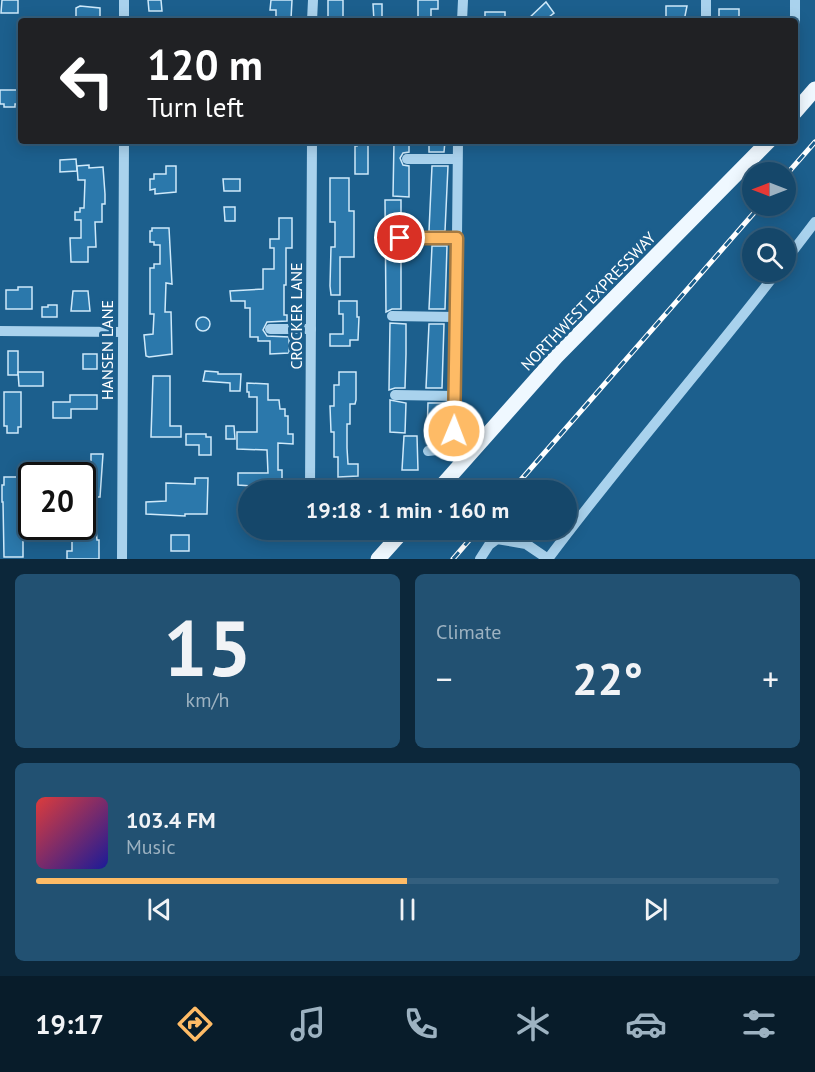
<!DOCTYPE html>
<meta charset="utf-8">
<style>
body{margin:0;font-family:"PT Sans",sans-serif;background:#225172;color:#f1f3f6;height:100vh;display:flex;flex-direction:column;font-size:22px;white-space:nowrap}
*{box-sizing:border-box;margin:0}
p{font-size:20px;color:#9db2c1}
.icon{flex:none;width:33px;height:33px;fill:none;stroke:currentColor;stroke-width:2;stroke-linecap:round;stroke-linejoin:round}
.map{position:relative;height:559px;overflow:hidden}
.details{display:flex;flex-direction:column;gap:15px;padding:15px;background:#0c273a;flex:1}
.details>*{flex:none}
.top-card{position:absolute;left:18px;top:18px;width:780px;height:126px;border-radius:6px;box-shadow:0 3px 15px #0003,0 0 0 2px #345f7e;background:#202124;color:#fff;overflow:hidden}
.needle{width:39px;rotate:270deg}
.fabs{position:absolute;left:742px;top:162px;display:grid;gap:12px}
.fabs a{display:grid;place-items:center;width:54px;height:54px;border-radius:50%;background:#15476a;box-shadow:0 3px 15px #0003,0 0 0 2px #345f7e;font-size:30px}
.speed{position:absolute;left:18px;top:462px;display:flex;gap:12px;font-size:30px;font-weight:700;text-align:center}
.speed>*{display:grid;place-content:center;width:78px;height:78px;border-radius:50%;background:#15476a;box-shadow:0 3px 15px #0003,0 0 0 2px #345f7e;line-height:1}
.speed .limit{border:3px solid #111;border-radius:9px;background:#fff;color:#111}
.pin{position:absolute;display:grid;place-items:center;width:51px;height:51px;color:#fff;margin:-26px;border:3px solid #fff;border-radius:50%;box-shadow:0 2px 6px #0007}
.me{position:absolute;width:66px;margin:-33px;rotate:1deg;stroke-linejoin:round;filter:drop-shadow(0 0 4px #0008)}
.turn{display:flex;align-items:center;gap:21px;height:126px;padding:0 30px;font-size:27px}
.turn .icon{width:78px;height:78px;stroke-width:2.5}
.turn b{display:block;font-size:42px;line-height:51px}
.big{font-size:45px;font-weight:700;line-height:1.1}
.details .card{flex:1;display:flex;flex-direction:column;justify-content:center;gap:9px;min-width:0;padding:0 21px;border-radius:9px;background:#225172}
.details .dial{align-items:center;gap:0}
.dial b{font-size:78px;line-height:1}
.song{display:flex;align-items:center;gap:18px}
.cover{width:72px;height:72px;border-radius:9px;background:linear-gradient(135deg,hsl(0 70% 55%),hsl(240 70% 35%))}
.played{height:6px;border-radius:3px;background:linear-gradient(90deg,#febb66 50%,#345f7e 50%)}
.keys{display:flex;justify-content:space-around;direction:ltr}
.heat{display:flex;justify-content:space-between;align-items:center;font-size:33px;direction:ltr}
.details .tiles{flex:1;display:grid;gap:15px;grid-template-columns:1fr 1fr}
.card:last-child{grid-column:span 2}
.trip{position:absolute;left:238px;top:480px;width:339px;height:60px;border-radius:30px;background:#15476a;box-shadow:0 3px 15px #0003,0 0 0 2px #345f7e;font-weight:700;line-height:60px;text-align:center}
.tabs{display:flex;height:96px;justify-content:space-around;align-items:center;background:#081c2a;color:#9db2c1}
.tabs .icon{width:42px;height:42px}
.tabs .active{color:#febb66}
.tabs b{font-size:27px;color:#f1f3f6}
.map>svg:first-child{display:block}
</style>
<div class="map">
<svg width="815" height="559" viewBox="0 0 815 559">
<rect width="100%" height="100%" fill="#1c5f8d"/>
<g fill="#2b78ab" stroke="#cee9fa" stroke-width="1.5">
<polygon points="2,0 18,0 18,13 1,13"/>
<polygon points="148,0 161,0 162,11 149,11"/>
<polygon points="271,0 292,0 291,19 276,19 276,10 270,10"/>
<rect x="328" y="0" width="15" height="21"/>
<polygon points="418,0 438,0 438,9 431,9 431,21 418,21"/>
<polygon points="546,2 554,13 549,17 553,21 526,21"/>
<polygon points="373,4 382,4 382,21 374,21"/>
<polygon points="80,6 100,8 100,21 76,21 76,8"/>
<polygon points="666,6 687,6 684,21 666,21"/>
<polygon points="719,9 739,9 739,20 719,21"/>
<rect x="485" y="12" width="20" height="9"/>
<polygon points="0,90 19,90 19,104 15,104 15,107 4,107 4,104 0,104"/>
<polygon points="357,141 368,141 368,174 355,174 355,146 357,146"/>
<polygon points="394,141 409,141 409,152 403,153 400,158 403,165 409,166 409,197 393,196"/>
<polygon points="429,141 445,141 444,152 429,152"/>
<polygon points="76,159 77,171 60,172 60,160"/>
<polygon points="89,165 89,168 103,167 105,194 105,204 102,204 102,222 95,222 96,247 88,247 88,262 71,262 70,238 81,238 81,220 75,220 75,212 80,212 80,208 84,208 85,180 78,180 77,166"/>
<polygon points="166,166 176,166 176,192 155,194 155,189 150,190 150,179 154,179 154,174 166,174"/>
<polygon points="432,166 448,166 445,231 429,231"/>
<polygon points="330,178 349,178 349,211 354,211 354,257 340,257 340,295 331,295 330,286 331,247 335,247 335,222 330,222"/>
<polygon points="223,179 240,179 240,191 224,191"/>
<polygon points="385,200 401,200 401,231 396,232 393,239 396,244 401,246 401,309 392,309 386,312"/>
<polygon points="224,207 235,207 235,221 225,221"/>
<polygon points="279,218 292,218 292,248 286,248 286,285 284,285 284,315 287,315 287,321 267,322 263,330 267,336 289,337 289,353 270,354 270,341 258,341 258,337 250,337 250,308 245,308 245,301 231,301 230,291 263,289 263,269 274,269 274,248 270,248 270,239 279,239"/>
<polygon points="152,228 169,228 172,284 166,283 165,312 171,312 172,354 149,357 146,356 144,335 153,334 154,314 150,314 150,268 154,268 154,264 160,264 160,245 154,245 154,242 150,242 150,231 152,231"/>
<polygon points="432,246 447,246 445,309 429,309"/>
<polygon points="18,287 32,287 32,309 6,309 6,290 18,290"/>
<polygon points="73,291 88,291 90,311 71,311"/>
<polygon points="339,301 357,301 357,317 359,317 358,340 350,340 350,346 330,346 330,334 343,334 343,314 339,314"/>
<polygon points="48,305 57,305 57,317 42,317 42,307 48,307"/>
<circle cx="203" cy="324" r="7"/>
<polygon points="390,323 406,324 406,354 405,388 395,388 389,390"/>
<polygon points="429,324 444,324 442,388 426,388"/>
<rect x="8" y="351" width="10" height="24"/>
<rect x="83" y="354" width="14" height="15"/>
<polygon points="205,371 218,372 218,374 241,374 240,391 230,391 230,383 203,381"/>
<polygon points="18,372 43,372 43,386 19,386"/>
<polygon points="339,372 356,372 356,400 355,404 350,404 350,424 347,424 347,448 348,464 358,464 358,476 338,477 338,457 334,457 334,432 331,432 330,406 334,406 334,385 339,385"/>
<polygon points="153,376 170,376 170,426 181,426 181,437 151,437"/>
<polygon points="247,383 268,384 268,400 279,400 280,409 285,409 285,416 288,416 288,434 293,434 293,444 278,443 278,470 282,470 282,483 279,483 279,490 266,490 266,487 238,485 238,473 268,473 267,450 237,449 237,432 257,432 257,397 249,397 249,392 247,392"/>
<polygon points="4,392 21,392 21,427 18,427 18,433 7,433 7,426 4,426"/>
<polygon points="70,395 97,395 97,409 71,409 71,418 53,418 53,402 70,402"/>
<polygon points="390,400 406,403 405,433 390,432"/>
<polygon points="428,403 443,403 442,433 427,433"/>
<polygon points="226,426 234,426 235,439 226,439"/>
<polygon points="186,434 206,434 206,437 211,437 211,455 199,455 199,445 186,445"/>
<polygon points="404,436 417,436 418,470 402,470"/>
<polygon points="91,454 103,454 100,497 91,497 91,500 82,500 82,484 91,484"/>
<polygon points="4,477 25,477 26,536 23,536 23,557 4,557 3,502 2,502 2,485 4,485"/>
<polygon points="195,478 208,478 207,514 185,514 185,516 146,514 146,502 166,501 166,483 195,484"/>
<polygon points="82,517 95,517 97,540 99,540 99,559 67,559 67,551 72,551 72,540 76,540 76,526 82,526"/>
<rect x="171" y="535" width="18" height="16"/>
</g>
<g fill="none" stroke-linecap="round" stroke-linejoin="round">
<g stroke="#a9d2ed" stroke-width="10">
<polyline points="795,0 795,34"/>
<polyline points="124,21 124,0"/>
<polyline points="312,21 313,0"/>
<polyline points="462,21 463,0"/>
<polyline points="706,21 706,0"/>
<polyline points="407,159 457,159"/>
<polyline points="400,238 457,238"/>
<polyline points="786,260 815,222"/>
<polyline points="392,316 456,317"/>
<polyline points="270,329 311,329"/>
<polyline points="0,331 122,332"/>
<polyline points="395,395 455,396"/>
<polyline points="428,451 437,450 455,430 458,141"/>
<polyline points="310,490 312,141"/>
<polyline points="122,559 124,141"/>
<polyline points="480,559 489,545 497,539 526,544 548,559"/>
<path d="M548,559C621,461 702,369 777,272"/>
</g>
<g stroke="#eff8ff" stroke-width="15">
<polyline points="795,112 815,89"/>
<polyline points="438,490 556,357 769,141"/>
<polyline points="378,559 404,530"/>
</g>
<g stroke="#fff" stroke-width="5">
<g id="rail">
<polyline points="786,175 815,142"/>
<polyline points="512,490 760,206"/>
<polyline points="453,559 478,530"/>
</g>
</g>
<use href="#rail" stroke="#1c5f8d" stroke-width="3" stroke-dasharray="9" stroke-linecap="butt"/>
</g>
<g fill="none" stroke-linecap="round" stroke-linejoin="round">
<g stroke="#a57a42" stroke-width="15">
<polyline id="route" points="400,238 457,238 454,431"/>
</g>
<use href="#route" stroke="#febb66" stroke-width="10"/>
</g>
<g text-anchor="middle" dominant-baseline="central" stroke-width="6" stroke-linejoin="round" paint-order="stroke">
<g font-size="16" fill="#fff" stroke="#1c5f8d">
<text transform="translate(588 301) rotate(-46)">NORTHWEST EXPRESSWAY</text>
<text transform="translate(296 316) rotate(-90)">CROCKER LANE</text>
<text transform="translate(107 350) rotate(-90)">HANSEN LANE</text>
</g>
</g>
</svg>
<div class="fabs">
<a><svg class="needle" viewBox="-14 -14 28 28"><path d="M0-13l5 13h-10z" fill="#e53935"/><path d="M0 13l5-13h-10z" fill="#9db2c1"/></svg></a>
<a><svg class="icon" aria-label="search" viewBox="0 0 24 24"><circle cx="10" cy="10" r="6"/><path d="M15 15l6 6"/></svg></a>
</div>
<div class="speed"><div class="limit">20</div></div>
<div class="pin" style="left:400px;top:238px;background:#d93025"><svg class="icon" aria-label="arrive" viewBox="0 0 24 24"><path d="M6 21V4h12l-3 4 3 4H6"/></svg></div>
<svg class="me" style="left:454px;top:431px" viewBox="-20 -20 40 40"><circle r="17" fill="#febb66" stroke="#fff" stroke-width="3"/><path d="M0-11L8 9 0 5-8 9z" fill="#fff"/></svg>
<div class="trip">19:18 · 1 min · 160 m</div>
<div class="top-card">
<div class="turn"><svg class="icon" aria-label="left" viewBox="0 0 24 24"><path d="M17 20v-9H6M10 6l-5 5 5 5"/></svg><div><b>120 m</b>Turn left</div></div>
</div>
</div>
<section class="details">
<div class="tiles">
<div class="card dial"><b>15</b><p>km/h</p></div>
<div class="card"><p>Climate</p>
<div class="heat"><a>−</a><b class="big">22°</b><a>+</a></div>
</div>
<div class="card">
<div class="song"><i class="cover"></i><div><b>103.4 FM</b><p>Music</p></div></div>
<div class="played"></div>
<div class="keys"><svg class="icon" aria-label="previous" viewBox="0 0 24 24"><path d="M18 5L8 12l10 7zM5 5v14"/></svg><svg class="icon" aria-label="pause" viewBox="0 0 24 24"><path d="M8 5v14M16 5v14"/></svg><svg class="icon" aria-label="next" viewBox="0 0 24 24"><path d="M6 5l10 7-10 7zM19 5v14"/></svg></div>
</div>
</div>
</section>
<nav class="tabs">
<b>19:17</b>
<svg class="icon active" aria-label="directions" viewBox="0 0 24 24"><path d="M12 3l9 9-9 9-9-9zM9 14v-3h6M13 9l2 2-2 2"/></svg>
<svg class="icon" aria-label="music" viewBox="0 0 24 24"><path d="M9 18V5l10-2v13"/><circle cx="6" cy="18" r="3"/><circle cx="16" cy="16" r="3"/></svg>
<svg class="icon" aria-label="phone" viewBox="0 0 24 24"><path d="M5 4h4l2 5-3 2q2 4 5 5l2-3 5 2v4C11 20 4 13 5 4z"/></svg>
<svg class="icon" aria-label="climate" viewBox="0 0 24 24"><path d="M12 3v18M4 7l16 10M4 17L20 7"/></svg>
<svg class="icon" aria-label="car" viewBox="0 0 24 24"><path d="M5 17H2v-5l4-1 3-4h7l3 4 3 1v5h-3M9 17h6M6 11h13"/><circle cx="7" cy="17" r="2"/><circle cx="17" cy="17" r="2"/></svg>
<svg class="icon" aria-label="filters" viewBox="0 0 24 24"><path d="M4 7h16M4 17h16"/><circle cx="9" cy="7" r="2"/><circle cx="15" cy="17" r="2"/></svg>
</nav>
